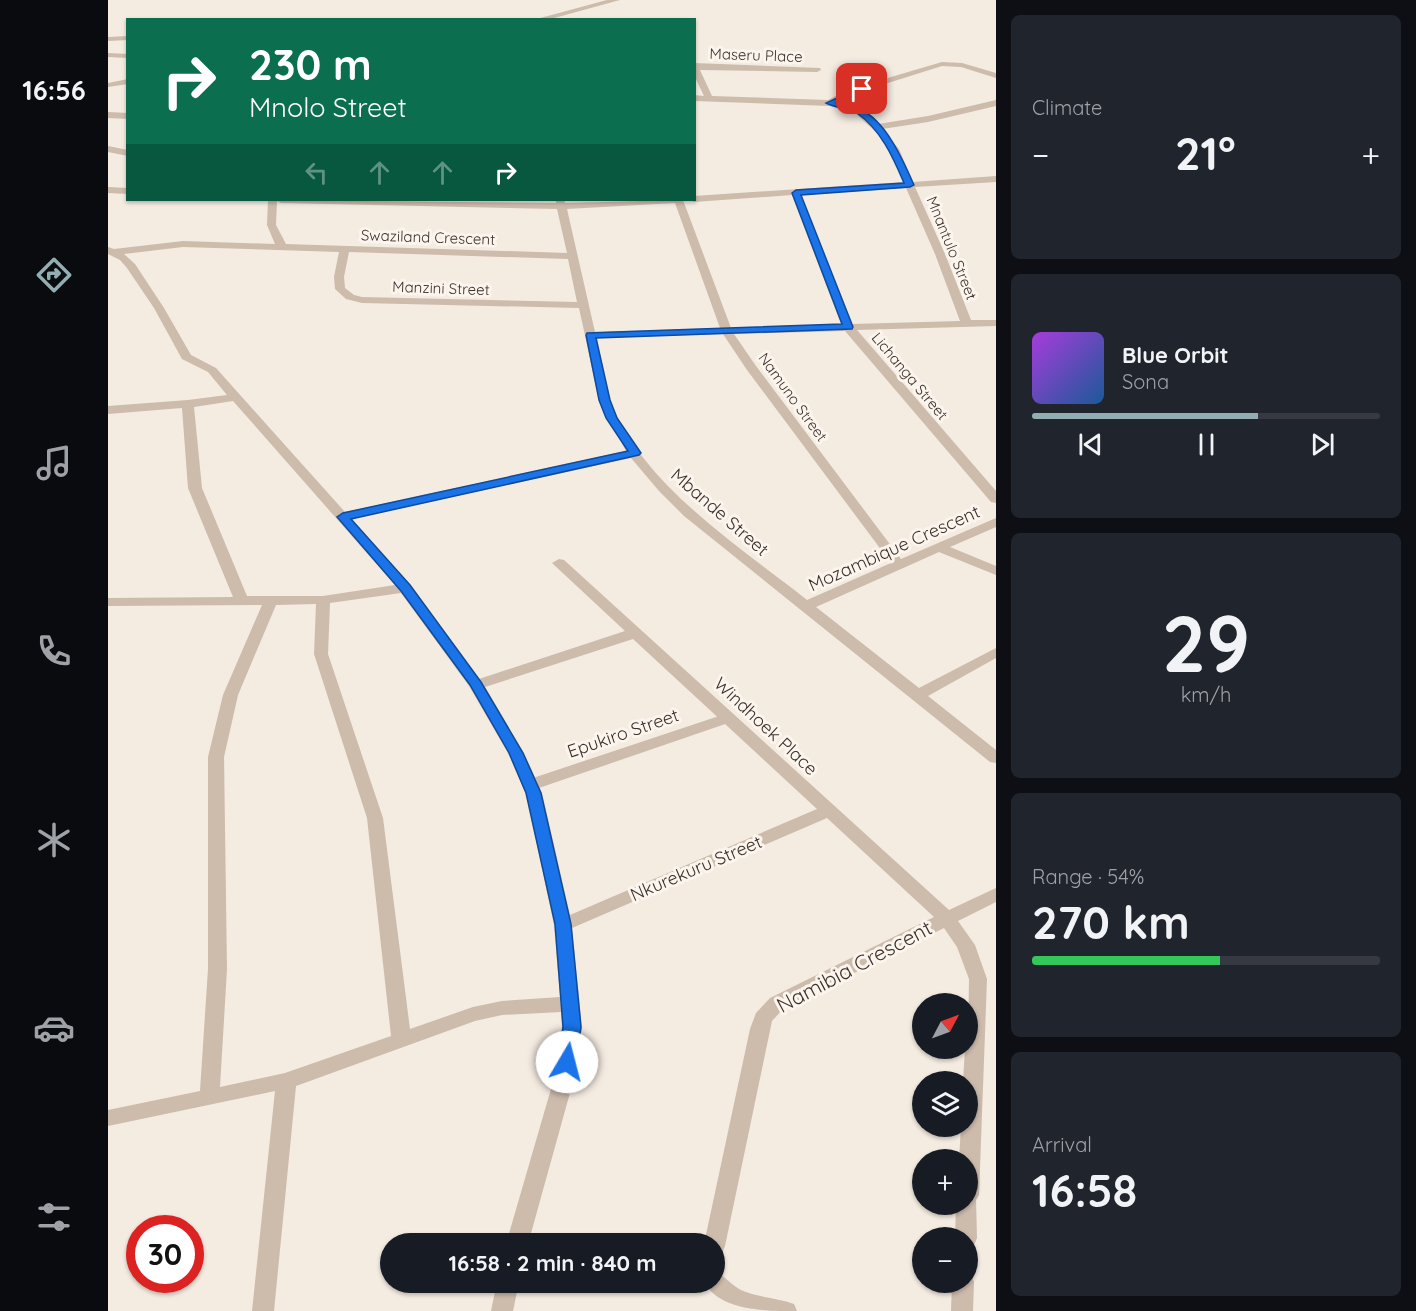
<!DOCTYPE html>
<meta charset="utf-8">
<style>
body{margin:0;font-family:Quicksand,sans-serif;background:#20242c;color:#f1f3f6;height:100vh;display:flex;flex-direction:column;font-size:22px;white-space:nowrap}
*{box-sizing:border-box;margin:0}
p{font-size:20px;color:#9ea1a6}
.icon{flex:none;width:33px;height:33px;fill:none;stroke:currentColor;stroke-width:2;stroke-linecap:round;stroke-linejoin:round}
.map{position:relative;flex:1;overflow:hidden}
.panel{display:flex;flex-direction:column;gap:15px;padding:15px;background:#0d0f14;width:420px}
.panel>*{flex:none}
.banner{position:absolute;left:18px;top:18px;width:570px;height:183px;border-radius:0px;box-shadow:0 2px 4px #0004;background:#0b6e4f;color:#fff;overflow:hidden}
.needle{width:39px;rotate:49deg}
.fabs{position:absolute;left:804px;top:993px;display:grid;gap:12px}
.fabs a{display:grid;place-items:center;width:66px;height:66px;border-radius:50%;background:#171b24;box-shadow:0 2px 4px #0004;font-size:30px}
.speed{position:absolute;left:18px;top:1215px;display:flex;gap:12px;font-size:30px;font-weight:700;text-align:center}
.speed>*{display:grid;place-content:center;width:78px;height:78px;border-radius:50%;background:#171b24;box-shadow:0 2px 4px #0004;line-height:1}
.speed .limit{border:9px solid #d22;background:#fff;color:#111}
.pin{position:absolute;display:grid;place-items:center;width:51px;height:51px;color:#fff;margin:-26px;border-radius:12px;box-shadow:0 3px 9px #0006}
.me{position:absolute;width:66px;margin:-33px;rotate:8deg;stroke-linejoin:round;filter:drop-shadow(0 0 4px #0008)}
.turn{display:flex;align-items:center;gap:21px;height:126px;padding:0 24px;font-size:27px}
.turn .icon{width:78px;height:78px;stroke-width:2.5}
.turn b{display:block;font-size:42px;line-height:51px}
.lanes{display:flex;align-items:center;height:57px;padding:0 24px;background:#0003;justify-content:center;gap:30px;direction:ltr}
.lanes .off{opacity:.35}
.big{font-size:45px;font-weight:800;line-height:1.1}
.panel .tile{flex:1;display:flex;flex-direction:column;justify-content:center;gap:9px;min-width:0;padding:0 21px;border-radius:9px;background:#20242c}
.panel .dial{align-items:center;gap:0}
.dial b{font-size:78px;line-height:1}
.song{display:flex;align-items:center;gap:18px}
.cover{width:72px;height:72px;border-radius:9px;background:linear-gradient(135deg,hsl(280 70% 55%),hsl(210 70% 35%))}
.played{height:6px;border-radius:3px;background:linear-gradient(90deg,#92aeb2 65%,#363941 65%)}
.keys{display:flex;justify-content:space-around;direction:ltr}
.heat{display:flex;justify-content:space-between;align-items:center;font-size:33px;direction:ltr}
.charge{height:9px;border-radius:4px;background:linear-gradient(90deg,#34c759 54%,#363941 0)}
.trip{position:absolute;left:272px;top:1233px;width:345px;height:60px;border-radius:30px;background:#171b24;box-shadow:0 2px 4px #0004;font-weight:800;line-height:60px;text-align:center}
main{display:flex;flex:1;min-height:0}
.tab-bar{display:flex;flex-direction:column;width:108px;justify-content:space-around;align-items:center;background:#090b0e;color:#9ea1a6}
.tab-bar .icon{width:42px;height:42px}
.tab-bar .current{color:#92aeb2}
.tab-bar b{font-size:27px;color:#f1f3f6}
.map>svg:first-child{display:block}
</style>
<main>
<nav class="tab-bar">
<b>16:56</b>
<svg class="icon current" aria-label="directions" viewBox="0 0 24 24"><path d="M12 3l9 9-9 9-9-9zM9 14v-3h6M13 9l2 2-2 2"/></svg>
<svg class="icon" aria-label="music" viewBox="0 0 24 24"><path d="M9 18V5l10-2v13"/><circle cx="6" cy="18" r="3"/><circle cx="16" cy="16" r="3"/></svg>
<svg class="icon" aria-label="phone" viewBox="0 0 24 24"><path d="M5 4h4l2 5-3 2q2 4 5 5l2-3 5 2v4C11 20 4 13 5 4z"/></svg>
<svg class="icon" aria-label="climate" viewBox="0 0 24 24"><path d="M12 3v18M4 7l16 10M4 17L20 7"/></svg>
<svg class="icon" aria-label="car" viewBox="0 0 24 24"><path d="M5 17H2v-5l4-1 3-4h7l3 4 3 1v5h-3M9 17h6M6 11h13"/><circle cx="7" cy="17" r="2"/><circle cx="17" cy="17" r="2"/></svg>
<svg class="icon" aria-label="filters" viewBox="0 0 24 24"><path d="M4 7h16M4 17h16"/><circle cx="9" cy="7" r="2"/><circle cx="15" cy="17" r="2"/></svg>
</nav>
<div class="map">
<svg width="888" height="1311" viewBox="0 0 888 1311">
<rect width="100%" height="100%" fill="#f4ebe1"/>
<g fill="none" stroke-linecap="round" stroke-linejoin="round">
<polygon fill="#cdbbac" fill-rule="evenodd" points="620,713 628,718 626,721 428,789 416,789 414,785 416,781"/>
<g fill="#cdbbac" fill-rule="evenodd">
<polygon points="499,0 512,0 439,20 425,20"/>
<polygon points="20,36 20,40 0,41 0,37"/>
<polygon points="0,53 20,54 20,58 0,57"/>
<path d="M834,62L854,63L888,73V78L853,67L834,66L745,94L729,102L753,109L770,124L820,116L888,100V106L820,122L774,129L791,149L805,182L888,176V182L807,187L837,254L863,320H888V326L749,330L888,491V503L883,502L737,331L626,334L648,366L793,559L888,518V527L842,547L888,566V575L831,552L708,607L811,688L888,648V658L820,696L888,750V763L882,762L576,516L551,491L523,458L243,519L302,585L371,679L517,631L444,563L451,559L456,560L841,910L888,888V902L850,921L867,945L879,979L871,1195L868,1200L869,1238L866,1245L860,1247V1238H847L848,1204H860V1160H851L853,1126H860V1082H855L857,1048H860L861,979L849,947L836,928L676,1008L664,1021L617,1246L614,1253L606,1255V1244H596L642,1029L648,1013L662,998L826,917L719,818L464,928L474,1027L465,1082L420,1244H398L445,1082L454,1027L453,1012L394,1015L367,1021L188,1086L166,1311H144L167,1091L0,1126V1110L92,1091L100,969V757L115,695L154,605L0,606V598L125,597L80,488L74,408L0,414V406L80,400L119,395L100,372L74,359L46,308L19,268L12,260L0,254V247L6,249L75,241L167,244L159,225L160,200L448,203V200H456L457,203L575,200L623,328L733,324L684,195L586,202L582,200H586V196L796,182L782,149L770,134L747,113L722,106L586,101V95L596,96L586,75V63L712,68L713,70L709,72L592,70L604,96L720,100L739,90ZM798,188L827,254L852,321L744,324L693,195ZM169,201L173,203L449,209L459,253L178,244L168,225ZM567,203L612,328L487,332L459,209ZM75,247L231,252L226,277L227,289L238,299L254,303L471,308L491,400L518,451L237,512L108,368L83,355L56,308L27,264L16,254ZM241,252L460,259L469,302L254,297L246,295L237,288L236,277ZM615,334L639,370L783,563L699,600C632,547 532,483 503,401C496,381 493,359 489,338ZM125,401L287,585L215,596H139L94,488L86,407ZM293,593L361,686L400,753L418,793L446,925L452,997L394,1001L365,1007L302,1029L275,818L220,654L222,603ZM208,604L206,654L259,818L283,1036L177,1073L112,1087L119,969L116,757L130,695L168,605ZM525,639L709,809L462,915L434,793L416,753L377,687Z"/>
<polygon points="20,79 20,84 0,87 0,83"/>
<polygon points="0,112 20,113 20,119 0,118"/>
<polygon points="0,146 20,150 20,156 0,152"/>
<polygon points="0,187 20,188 20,194 0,193"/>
<path d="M606,1271C618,1276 625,1288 638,1292C654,1298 671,1298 686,1304L689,1311C657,1311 612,1311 596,1282H606Z"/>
<polygon points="860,1274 863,1275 866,1282 865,1311 843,1311 844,1282 860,1282"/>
<polygon points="389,1282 411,1282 405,1311 383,1311"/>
</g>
</g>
<path fill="#1a73e8" stroke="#114b97" stroke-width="1.5" d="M751,88L758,89L729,102C736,104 745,106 752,109C778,121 795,160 806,185L802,187L693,195L745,327L744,329L488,338L502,400L509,418L533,453L531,455L243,519L302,585L373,682L415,753L433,793L463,924L473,1027L468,1062L466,1067L459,1069L453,1067L450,1062L455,1027L447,924L418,793L401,753L362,685L293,591L229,517L235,513L520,451L498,418L491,400L478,335L479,333L734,324L684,193L688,190L796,183C785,157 773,130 749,113C740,108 727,108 718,103Z"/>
<g text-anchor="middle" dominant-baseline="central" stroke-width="6" stroke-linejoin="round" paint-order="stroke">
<g font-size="15" fill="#3b302b" stroke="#fbf5ee">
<text transform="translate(648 55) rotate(2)">Maseru Place</text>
<text transform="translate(320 237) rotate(2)">Swaziland Crescent</text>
<text transform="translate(844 248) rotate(68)">Mnantulo Street</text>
<text transform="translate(333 288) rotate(2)">Manzini Street</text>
<text transform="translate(802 376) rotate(50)">Lichanga Street</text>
<text transform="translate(685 397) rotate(54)">Namuno Street</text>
</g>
<g font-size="18" fill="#3b302b" stroke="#fbf5ee">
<text transform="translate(612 512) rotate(41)">Mbande Street</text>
<text transform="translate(786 548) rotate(-24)">Mozambique Crescent</text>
<text transform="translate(658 726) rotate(43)">Windhoek Place</text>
<text transform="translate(515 733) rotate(-19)">Epukiro Street</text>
<text transform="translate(588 868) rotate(-23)">Nkurekuru Street</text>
</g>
<g font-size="21" fill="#3b302b" stroke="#fbf5ee">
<text transform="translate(746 966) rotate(-28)">Namibia Crescent</text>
</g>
</g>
</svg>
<div class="fabs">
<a><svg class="needle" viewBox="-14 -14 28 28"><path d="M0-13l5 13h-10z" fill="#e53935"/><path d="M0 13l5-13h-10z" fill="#9ea1a6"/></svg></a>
<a><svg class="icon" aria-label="layers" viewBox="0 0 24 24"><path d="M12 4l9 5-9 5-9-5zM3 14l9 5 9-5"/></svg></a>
<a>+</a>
<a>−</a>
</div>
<div class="speed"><div class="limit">30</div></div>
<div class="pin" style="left:754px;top:89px;background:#d93025"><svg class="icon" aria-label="arrive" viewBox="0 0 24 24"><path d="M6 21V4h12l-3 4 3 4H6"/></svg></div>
<svg class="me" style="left:459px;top:1062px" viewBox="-20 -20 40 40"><circle r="19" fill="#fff"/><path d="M0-13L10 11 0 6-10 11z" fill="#1a73e8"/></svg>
<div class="trip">16:58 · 2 min · 840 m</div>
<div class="banner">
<div class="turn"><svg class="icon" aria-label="right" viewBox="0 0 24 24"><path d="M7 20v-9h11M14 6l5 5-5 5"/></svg><div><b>230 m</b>Mnolo Street</div></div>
<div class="lanes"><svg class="icon off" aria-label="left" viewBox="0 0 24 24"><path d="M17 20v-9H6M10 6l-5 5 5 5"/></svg><svg class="icon off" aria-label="ahead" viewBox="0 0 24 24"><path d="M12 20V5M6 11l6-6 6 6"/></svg><svg class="icon off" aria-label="ahead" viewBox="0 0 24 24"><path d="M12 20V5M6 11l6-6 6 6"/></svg><svg class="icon" aria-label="right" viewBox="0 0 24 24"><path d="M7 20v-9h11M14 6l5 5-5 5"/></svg></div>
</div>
</div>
<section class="panel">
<div class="tile"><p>Climate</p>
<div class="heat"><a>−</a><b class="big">21°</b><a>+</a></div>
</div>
<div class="tile">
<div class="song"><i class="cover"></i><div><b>Blue Orbit</b><p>Sona</p></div></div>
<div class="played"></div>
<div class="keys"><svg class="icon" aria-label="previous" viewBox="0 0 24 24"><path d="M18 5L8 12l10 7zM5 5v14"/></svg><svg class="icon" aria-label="pause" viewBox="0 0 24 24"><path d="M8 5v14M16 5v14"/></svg><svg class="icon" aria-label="next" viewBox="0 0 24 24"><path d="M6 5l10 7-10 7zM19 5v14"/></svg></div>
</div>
<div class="tile dial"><b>29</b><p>km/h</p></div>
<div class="tile"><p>Range · 54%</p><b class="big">270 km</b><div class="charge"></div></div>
<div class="tile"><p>Arrival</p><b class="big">16:58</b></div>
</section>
</main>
